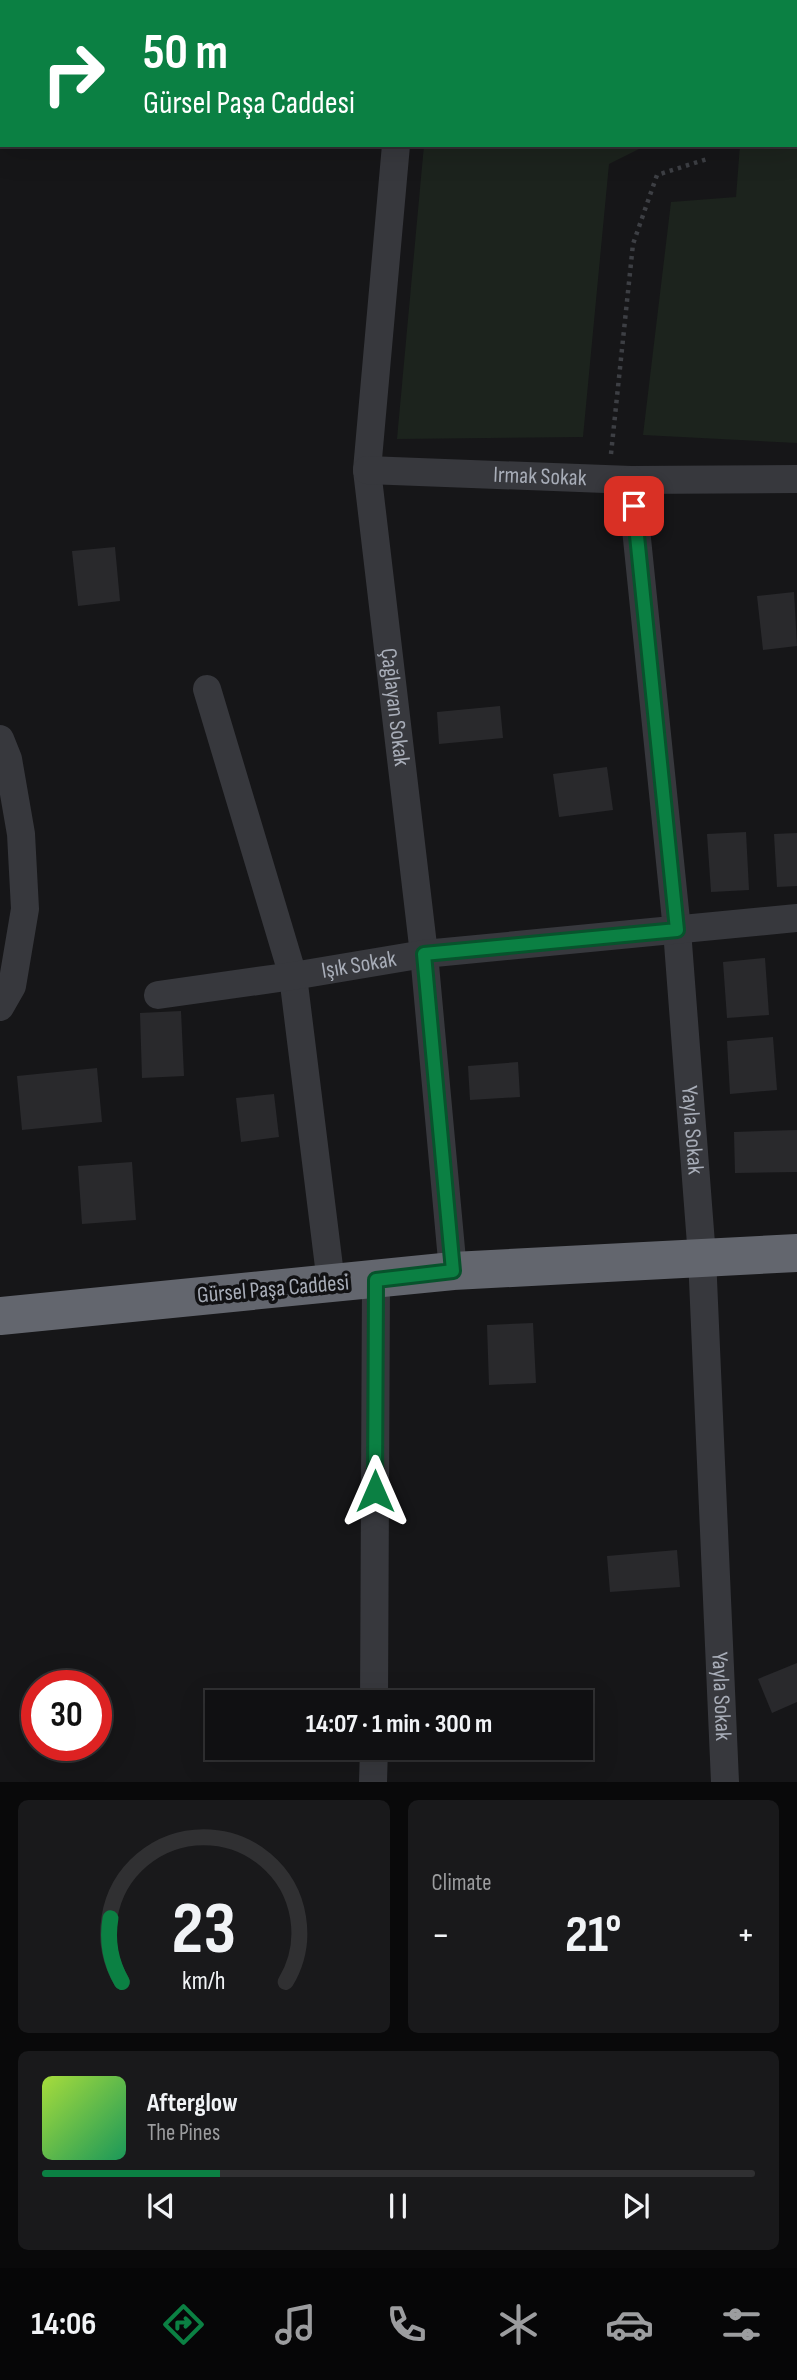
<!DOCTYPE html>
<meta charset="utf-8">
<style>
body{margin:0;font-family:"Sofia Sans Condensed",sans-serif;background:#19191b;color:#f1f3f6;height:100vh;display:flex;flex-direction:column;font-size:26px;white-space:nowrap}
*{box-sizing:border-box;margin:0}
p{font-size:23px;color:#9c9d9f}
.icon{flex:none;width:38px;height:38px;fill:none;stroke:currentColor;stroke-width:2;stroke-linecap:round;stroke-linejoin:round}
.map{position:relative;height:1782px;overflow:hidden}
.sheet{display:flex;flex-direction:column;gap:18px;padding:18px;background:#09090a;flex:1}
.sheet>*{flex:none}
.banner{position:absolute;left:0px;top:0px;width:798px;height:147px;box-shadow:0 7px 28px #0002,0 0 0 2px #303032;background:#0b8043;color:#fff;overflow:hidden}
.speed{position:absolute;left:21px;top:1670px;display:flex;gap:14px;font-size:35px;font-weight:700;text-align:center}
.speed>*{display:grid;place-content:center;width:91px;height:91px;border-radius:50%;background:#101012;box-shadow:0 7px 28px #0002,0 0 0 2px #303032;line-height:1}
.speed .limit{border:10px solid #d22;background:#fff;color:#111}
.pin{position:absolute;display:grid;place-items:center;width:60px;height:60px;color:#fff;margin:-30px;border-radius:14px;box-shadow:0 4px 10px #0006}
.me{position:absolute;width:77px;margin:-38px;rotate:0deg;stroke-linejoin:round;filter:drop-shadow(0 0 5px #0008)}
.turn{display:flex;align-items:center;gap:24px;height:147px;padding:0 28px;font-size:32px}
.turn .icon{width:91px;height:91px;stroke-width:2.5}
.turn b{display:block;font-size:49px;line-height:60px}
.big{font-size:52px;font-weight:700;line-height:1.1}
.sheet .widget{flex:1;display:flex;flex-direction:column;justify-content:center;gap:10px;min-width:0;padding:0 24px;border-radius:10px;background:#19191b}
.sheet .dial{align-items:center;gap:0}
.dial svg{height:182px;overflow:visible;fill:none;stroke:#303032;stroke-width:7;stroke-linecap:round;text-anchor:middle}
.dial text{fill:#f1f3f6;stroke:none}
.song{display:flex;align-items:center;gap:21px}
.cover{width:84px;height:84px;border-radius:10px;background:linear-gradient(135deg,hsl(80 70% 55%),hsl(150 70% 35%))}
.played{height:7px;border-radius:4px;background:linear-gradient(90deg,#0b8043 25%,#303032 25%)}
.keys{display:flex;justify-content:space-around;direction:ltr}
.heat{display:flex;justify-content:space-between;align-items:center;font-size:38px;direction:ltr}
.sheet .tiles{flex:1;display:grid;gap:18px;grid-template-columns:1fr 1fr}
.widget:last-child{grid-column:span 2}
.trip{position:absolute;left:205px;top:1690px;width:388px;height:70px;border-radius:0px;background:#101012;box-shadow:0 7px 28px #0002,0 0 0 2px #303032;font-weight:700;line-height:70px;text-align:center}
.tabs{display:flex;height:112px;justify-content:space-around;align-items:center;background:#060607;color:#9c9d9f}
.tabs .icon{width:49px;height:49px}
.tabs .selected{color:#0b8043}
.tabs b{font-size:32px;color:#f1f3f6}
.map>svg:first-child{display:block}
</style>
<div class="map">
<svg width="797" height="1782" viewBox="0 0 797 1782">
<rect width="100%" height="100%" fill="#161618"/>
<g fill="#1c231d">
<polygon points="437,0 797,0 797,443 643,435 671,202 736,197 740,145 796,145 796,2 436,2"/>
<polygon points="424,145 647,145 609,164 583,437 397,439"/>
</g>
<g fill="#29292c">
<polygon points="115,547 120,601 78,606 72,551"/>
<polygon points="794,592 797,646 763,650 757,596"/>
<polygon points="500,706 503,738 439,744 437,712"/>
<polygon points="607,767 613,810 559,817 553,774"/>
<polygon points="746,832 749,890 711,892 707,834"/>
<polygon points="797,833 797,886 777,887 774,834"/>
<polygon points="765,958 769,1015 727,1018 723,962"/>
<polygon points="181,1011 184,1076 142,1078 140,1013"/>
<polygon points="773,1037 777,1090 730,1094 727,1041"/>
<polygon points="518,1062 520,1097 470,1100 468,1066"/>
<polygon points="97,1068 102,1122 22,1130 17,1076"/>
<polygon points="274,1094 279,1137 241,1142 236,1098"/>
<polygon points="797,1130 797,1172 735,1173 734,1132"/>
<polygon points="132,1162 136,1220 82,1224 78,1166"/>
<polygon points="533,1323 536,1383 489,1385 487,1325"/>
<polygon points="677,1550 680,1587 610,1592 607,1556"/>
<polygon points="797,1663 797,1702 772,1713 758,1679"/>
</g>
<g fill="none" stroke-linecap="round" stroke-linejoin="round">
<polyline stroke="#3d3f44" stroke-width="4.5" stroke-dasharray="3.5 5" stroke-linecap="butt" points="611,454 633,244 657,175 707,159"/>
<g stroke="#37383d" stroke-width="28">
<polyline points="409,2 410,0"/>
<path id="s1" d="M396,145L367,470L424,954L453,1271"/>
<path id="s2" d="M367,470L631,480L797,479"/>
<path id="s3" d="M631,480L677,930L702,1257L725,1782"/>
<polyline points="207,689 293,976 331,1283"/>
<polyline points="0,739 8,759 21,834 25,909 12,986 0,1007"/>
<path id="s4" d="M158,995L293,976L424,954L797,918"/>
<polyline points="374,1703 376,1280"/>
<polyline points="373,1782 374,1748"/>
</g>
<polyline stroke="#63666e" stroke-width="38" points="0,1316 453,1271 797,1253"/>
</g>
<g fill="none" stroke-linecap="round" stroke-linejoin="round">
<g stroke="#07532c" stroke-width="18">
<polyline id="route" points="375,1491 376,1280 453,1271 424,954 677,930 634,506"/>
</g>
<use href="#route" stroke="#0b8043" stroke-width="12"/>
</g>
<g text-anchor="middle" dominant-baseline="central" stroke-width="7" stroke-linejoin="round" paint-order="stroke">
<g font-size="23" fill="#a8adb8" stroke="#111113">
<text stroke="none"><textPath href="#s2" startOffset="173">Irmak Sokak</textPath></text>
<text stroke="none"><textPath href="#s1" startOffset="565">Çağlayan Sokak</textPath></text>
<text stroke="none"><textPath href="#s4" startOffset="203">Işık Sokak</textPath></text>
<text stroke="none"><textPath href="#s3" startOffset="653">Yayla Sokak</textPath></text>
<text transform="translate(273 1289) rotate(-5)">Gürsel Paşa Caddesi</text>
<text stroke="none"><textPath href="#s3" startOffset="1220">Yayla Sokak</textPath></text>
</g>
</g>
</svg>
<div class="speed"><div class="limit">30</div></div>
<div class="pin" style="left:634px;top:506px;background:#d93025"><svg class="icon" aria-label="arrive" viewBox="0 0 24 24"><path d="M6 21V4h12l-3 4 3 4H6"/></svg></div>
<svg class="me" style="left:375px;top:1491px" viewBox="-20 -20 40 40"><path d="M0-17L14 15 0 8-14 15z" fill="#0b8043" stroke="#fff" stroke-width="4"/></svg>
<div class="trip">14:07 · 1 min · 300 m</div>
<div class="banner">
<div class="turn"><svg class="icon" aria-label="right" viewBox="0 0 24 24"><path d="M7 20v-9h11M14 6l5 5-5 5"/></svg><div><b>50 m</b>Gürsel Paşa Caddesi</div></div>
</div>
</div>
<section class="sheet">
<div class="tiles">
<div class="widget dial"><svg viewBox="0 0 100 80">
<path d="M14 69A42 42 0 1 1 86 69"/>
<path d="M14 69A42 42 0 0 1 9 41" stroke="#0b8043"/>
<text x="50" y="56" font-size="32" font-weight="700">23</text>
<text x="50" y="72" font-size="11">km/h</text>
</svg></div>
<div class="widget"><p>Climate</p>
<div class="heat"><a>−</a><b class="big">21°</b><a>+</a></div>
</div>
<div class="widget">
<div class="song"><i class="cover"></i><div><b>Afterglow</b><p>The Pines</p></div></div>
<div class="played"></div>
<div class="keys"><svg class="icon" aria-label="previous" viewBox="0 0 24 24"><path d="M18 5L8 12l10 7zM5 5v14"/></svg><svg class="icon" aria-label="pause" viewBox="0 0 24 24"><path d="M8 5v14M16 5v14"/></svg><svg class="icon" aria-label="next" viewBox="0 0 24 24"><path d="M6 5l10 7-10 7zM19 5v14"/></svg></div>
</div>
</div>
</section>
<nav class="tabs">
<b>14:06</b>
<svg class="icon selected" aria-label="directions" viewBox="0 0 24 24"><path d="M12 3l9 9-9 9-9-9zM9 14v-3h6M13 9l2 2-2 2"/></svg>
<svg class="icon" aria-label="music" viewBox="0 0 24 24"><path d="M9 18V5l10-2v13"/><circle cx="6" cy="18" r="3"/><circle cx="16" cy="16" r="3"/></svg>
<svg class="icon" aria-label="phone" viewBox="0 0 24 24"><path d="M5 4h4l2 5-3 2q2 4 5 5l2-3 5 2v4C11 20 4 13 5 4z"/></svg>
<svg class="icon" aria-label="climate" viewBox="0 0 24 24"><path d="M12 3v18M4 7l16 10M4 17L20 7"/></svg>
<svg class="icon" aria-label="car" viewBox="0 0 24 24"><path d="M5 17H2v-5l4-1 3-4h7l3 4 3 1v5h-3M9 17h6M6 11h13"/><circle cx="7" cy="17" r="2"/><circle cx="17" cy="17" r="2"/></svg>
<svg class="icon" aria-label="filters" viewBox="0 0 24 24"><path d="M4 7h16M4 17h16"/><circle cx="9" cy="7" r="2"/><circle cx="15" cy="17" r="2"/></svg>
</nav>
